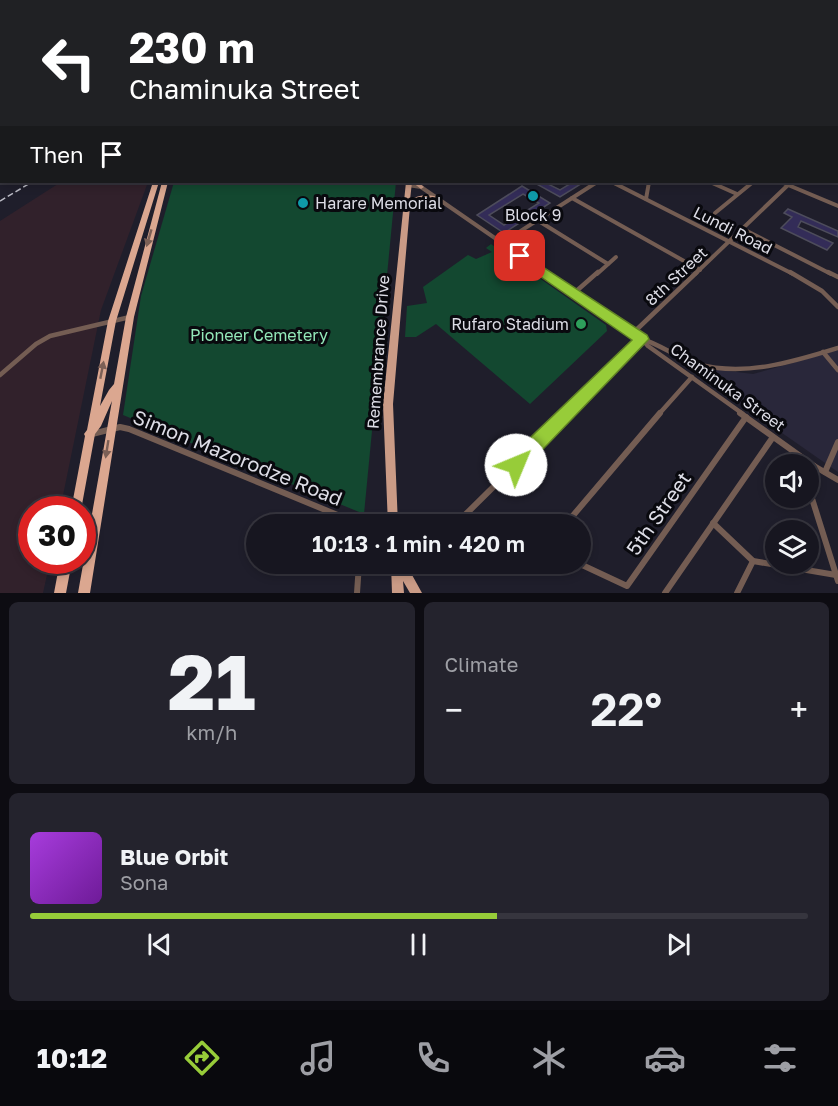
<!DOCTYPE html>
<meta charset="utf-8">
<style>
body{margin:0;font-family:"Golos Text",sans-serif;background:#24232d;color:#f1f3f6;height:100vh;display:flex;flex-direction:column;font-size:22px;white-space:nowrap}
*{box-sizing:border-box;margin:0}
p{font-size:20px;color:#9e9fa5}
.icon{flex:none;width:33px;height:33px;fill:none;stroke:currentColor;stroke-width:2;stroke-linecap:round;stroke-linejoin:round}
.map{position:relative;height:593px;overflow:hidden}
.drawer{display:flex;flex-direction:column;gap:9px;padding:9px;background:#0d0c12;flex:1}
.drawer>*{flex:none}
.hud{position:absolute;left:0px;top:0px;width:838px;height:183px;box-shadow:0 3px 9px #0003,0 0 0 2px #36353e;background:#202124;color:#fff;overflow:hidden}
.fabs{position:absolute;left:765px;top:454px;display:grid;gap:12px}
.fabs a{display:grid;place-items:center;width:54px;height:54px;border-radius:50%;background:#171620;box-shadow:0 3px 9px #0003,0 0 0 2px #36353e;font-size:30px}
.speed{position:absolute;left:18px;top:496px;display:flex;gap:12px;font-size:30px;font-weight:700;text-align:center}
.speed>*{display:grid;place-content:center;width:78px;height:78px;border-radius:50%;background:#171620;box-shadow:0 3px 9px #0003,0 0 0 2px #36353e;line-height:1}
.speed .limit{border:9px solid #d22;background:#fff;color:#111}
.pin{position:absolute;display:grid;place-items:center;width:51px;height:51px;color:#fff;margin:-26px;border-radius:12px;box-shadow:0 3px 9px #0006}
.me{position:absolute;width:66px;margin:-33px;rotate:45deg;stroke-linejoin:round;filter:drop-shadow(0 0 4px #0008)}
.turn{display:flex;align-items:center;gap:21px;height:126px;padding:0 30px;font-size:27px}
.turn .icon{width:78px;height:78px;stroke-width:2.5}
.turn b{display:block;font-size:42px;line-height:51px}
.then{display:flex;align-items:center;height:57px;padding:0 30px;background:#0003;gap:12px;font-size:22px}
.big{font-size:45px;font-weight:600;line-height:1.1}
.drawer .tile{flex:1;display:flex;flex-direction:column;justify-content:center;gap:9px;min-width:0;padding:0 21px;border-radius:9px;background:#24232d}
.drawer .dial{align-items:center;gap:0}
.dial b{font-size:78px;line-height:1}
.song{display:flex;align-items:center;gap:18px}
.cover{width:72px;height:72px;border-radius:9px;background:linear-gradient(135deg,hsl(280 70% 55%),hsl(280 70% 35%))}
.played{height:6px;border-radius:3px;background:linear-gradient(90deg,#97cc39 60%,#36353e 60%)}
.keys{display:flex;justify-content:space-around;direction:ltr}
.heat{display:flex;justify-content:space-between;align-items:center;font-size:33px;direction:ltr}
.drawer .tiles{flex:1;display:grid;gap:9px;grid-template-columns:1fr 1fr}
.tile:last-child{grid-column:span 2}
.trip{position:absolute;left:246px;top:514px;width:345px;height:60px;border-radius:30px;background:#171620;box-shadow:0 3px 9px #0003,0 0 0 2px #36353e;font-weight:600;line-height:60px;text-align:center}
.tabs{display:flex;height:96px;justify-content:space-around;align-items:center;background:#09090d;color:#9e9fa5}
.tabs .icon{width:42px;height:42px}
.tabs .on{color:#97cc39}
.tabs b{font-size:27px;color:#f1f3f6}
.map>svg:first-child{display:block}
</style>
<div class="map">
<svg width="838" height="593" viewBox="0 0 838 593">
<rect width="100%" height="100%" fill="#1f1e2b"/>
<polygon fill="#29273a" points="838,350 838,472 699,375 705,368 753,374"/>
<polygon fill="#31212b" points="61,182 148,182 101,310 60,510 32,510 32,561 50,561 43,593 0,593 0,221"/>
<g fill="#134830">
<polygon points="174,182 396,182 364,514 123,415 141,296"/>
<polygon points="491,244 606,325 607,331 530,404 436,324 416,337 405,337 407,306 427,303 423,287 468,255 476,259 492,252 486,248"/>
</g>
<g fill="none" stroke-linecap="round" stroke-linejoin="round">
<rect fill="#2d4e74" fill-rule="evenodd" x="837" y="130" width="1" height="4"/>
</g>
<g fill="#332c58" stroke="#4d4c5b" stroke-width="1.5" fill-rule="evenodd">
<polygon points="533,182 544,182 560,190 573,182 584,182 560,197"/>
<path d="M522,186L550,203L504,233L477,215ZM523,194L539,203L504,225L489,215Z"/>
<polygon points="788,209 838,231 838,237 801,221 798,227 833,243 827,250 781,228 792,217 784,213"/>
</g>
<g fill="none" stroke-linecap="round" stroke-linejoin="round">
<g stroke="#745d53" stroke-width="4">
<polyline points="612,182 793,274"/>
<polyline points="710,182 737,194"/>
<polyline points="781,182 838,206"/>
<polyline points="408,185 421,187 547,274"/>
<polyline points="572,198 700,270"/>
<polyline points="646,199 649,182"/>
<polyline points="715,213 753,182"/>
<polyline points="537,220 608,264"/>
<polyline points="743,229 831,274"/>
<polyline points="502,243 597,182"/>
<polyline points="597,274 616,257"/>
<polyline points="695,274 788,185"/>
</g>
<g stroke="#745d53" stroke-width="4.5">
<polyline points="545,272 642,339 648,346 743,414"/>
<polyline points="790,272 822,291 838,307"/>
<polyline points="828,272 838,277"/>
<polyline points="573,294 598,272"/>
<polyline points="632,334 697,272"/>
<polyline points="823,352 838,370"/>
<polyline points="0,375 36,344 50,336 130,317"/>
<path d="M566,414L642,339C661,345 678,358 697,364C744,377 793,362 838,348"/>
<polyline points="659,414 692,377"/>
</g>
<g stroke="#745d53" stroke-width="6">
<polyline points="740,413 814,466 838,480"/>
<polyline points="92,434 120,427 129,429 340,516 351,525"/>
<polyline points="814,466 809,489 838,581"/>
<polyline points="825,472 838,442"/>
<polyline points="466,514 568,413"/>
<polyline points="713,523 753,561 836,575"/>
<polyline points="565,525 660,413"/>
<polyline points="580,564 627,586 746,417"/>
<polyline points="357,593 359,564"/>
<polyline points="665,593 773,437"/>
<polyline points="737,593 753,561"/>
</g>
<g fill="#ca9b86" fill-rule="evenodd">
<path d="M406,182H412L410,200C418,194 432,194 440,198L437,200L419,199L410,206L393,404L398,525H388L383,404Z"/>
<polygon points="412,182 418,182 424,187 421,189"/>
<polygon points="391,564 406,564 422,593 410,593 403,581 404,593 392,593"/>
</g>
<g fill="#dba790" fill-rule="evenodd">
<polygon points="153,182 159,182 116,321 100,406 109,390 114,384 126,317 162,182 168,182 134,317 90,593 78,593 112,401 101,426 95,434 81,510 71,510 85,436 84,434 87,430 108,321"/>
<polygon points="60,561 72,561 66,593 54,593"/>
</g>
<polyline stroke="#bbbbc5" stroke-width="1.5" stroke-dasharray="6 3" stroke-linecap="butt" points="0,201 32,182"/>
</g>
<defs><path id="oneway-solid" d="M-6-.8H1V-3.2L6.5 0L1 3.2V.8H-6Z" transform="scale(1.5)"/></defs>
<g fill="#7c6056">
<use href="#oneway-solid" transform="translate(149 238) rotate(106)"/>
<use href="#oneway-solid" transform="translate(102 370) rotate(-79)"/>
<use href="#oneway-solid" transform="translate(107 449) rotate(99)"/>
</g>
<linearGradient id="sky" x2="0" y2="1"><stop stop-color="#111018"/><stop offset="0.48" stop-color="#3c4155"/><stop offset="1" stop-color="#3c4155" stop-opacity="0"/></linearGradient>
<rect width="838" height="159" fill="url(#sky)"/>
<polygon fill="#97cc39" stroke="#628525" stroke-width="1.5" points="520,252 647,335 649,339 522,471 516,474 509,471 507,465 509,458 632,340 515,259 513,256 515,253"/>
<g fill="#0f9aa8" stroke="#09090e" stroke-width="2">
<circle cx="533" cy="196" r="6"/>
<circle cx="303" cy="203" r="6"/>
</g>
<circle fill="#2e9e5b" stroke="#09090e" stroke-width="2" cx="581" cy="324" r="6"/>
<g text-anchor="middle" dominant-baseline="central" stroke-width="6" stroke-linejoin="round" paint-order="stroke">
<g font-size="16" fill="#dddde6" stroke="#09090e" text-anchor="start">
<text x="315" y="203">Harare Memorial</text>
<text x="533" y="215" text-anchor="middle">Block 9</text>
<text x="569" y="324" text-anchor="end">Rufaro Stadium</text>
</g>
<g font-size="16" fill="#dddde6" stroke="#09090e">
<text transform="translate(733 230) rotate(27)">Lundi Road</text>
<text transform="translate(676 276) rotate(-43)">8th Street</text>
<text transform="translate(378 352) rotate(-86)">Remembrance Drive</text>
<text transform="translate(728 387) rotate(36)">Chaminuka Street</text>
</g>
<g font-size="16" fill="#94e9ba" stroke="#09090e">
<text x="259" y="335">Pioneer Cemetery</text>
</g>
<g font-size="20" fill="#dddde6" stroke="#09090e">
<text transform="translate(238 457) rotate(22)">Simon Mazorodze Road</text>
<text transform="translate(658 513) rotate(-55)">5th Street</text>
</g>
</g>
</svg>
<div class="fabs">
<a><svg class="icon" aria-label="sound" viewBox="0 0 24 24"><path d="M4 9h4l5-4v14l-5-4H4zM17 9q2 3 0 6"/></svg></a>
<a><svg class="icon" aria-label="layers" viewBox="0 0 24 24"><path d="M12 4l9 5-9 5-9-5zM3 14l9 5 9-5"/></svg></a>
</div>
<div class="speed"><div class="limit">30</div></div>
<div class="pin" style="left:520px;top:256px;background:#d93025"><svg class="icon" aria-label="arrive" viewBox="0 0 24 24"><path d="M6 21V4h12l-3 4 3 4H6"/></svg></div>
<svg class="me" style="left:516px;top:465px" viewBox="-20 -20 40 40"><circle r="19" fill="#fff"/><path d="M0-13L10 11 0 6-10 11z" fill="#97cc39"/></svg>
<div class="trip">10:13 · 1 min · 420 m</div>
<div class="hud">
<div class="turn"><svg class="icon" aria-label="left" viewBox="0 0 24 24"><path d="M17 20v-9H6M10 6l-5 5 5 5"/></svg><div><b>230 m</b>Chaminuka Street</div></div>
<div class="then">Then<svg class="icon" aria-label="arrive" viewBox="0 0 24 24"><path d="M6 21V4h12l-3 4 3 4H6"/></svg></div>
</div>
</div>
<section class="drawer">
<div class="tiles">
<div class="tile dial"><b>21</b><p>km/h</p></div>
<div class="tile"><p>Climate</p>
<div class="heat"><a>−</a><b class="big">22°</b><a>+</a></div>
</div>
<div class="tile">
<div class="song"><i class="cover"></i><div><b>Blue Orbit</b><p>Sona</p></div></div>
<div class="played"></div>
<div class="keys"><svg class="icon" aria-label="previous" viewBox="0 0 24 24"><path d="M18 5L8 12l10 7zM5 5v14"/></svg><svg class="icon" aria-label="pause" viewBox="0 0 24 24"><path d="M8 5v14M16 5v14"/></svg><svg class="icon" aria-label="next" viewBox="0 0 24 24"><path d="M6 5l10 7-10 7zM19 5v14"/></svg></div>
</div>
</div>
</section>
<nav class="tabs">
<b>10:12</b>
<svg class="icon on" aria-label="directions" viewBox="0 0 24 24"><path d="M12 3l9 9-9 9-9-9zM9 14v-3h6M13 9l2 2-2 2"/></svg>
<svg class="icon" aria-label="music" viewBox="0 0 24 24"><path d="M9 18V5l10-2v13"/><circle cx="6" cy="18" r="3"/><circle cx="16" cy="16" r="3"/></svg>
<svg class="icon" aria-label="phone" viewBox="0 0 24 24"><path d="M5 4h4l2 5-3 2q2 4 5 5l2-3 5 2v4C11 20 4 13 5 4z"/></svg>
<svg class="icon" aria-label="climate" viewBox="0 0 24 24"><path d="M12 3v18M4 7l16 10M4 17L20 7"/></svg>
<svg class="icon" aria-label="car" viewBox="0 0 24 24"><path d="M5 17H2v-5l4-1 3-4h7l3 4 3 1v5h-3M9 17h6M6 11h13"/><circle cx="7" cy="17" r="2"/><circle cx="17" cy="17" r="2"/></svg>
<svg class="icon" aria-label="filters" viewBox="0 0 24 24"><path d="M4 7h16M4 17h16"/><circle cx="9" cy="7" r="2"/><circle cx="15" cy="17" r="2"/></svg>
</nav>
